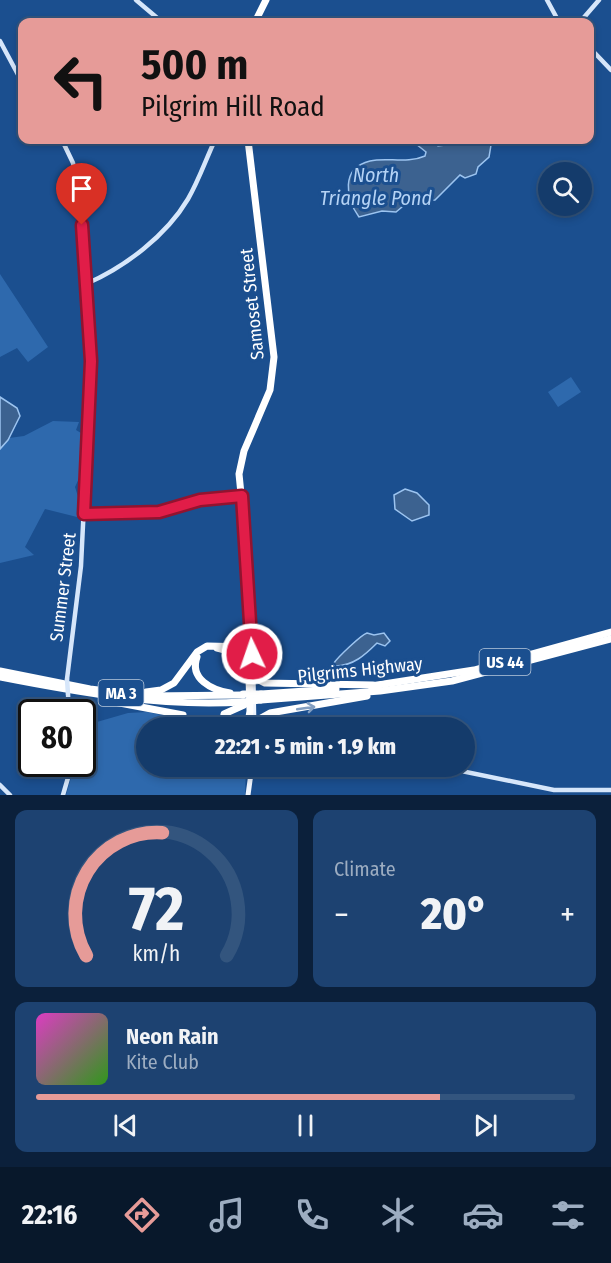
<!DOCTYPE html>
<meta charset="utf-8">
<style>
body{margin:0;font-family:"Fira Sans Condensed",sans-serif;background:#1d4271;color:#f1f3f6;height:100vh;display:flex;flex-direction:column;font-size:22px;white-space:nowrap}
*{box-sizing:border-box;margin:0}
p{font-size:20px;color:#9dadc1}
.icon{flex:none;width:33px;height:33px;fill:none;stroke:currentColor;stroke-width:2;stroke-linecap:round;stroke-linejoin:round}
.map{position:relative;height:795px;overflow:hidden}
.panel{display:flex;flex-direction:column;gap:15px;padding:15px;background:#0b203b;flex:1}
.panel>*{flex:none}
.hud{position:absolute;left:18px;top:18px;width:576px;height:126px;border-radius:12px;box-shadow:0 3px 9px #0003,0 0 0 2px #33557e;background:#e69b98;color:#111;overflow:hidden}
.tools{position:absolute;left:538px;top:162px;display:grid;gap:12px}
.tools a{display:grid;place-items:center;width:54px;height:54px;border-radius:50%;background:#143b6b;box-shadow:0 3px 9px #0003,0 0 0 2px #33557e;font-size:30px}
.speed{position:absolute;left:18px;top:699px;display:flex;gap:12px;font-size:30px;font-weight:700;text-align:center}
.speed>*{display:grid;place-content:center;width:78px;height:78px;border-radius:50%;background:#143b6b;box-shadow:0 3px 9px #0003,0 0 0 2px #33557e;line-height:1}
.speed .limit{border:3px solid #111;border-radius:9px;background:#fff;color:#111}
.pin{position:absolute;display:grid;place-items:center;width:51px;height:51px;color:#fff;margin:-62px -26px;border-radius:50% 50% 50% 0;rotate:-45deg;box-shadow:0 0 6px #0007}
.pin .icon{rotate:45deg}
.me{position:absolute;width:66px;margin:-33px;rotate:357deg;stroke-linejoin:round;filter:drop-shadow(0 0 4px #0008)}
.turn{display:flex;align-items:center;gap:21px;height:126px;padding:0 24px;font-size:27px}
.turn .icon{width:78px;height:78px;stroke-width:2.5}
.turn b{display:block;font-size:42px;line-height:51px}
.big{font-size:45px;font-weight:800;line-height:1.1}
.panel .tile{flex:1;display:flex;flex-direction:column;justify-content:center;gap:9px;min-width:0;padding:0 21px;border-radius:12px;background:#1d4271}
.panel .dial{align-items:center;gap:0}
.dial svg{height:156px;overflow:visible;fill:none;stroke:#33557e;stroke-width:7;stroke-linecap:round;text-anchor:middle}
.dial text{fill:#f1f3f6;stroke:none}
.song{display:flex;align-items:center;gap:18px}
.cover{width:72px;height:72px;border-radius:9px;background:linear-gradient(135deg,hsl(310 70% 55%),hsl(110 70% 35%))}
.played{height:6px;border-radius:3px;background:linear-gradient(90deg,#e69b98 75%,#33557e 75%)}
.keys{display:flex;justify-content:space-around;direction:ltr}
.heat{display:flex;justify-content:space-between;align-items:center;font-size:33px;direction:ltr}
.panel .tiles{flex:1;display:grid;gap:15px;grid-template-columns:1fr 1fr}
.tile:last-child{grid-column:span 2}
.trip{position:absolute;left:136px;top:717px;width:339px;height:60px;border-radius:30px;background:#143b6b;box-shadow:0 3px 9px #0003,0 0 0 2px #33557e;font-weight:800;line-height:60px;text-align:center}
.tabs{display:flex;height:96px;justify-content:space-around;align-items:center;background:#08182b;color:#9dadc1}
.tabs .icon{width:42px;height:42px}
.tabs .on{color:#e69b98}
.tabs b{font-size:27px;color:#f1f3f6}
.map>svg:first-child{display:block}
</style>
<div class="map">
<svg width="611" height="795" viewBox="0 0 611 795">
<rect width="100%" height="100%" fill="#1b4f8f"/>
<g fill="#2e69ad">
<polygon points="0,274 48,347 28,362 17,348 0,357"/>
<polygon points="571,377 581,392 558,407 548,392"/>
<polygon points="0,406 9,438 24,436 53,421 79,422 76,430 81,433 81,474 75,487 81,506 77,517 45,509 25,547 34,555 0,563"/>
<polygon points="147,712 200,723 206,727 147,728 147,766 246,767 245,795 66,795 75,764 82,764 83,726 128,713"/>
</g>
<g fill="#3c6290" stroke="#9cc4f0" stroke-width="1.5">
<path d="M411,140H434L438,146L445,145L448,140H496L491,145L489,157L478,167L476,174L465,178L460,175L435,200L408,202L396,212L382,211L359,217C346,199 340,168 370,161C387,157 407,164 425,156L426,152Z"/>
<polygon points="0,397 17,408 20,416 8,440 0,449"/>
<polygon points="405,489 417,493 429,505 429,515 412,521 395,509 394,495"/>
<path d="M367,633L374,635L384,633L390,641L385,646L377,643C365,655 353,666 335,666L334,663C338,657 361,635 367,633Z"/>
</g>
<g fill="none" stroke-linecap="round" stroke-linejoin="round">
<g stroke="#d6e6fa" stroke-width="4.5">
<polyline points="136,0 162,22"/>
<polyline points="547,0 559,22"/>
<polyline points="580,22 599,0"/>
<polyline points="0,41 22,82"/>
<polyline points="590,48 611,70"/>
<polyline points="62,140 73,163 80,195 91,361 81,566 67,679"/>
<path d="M86,284C125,267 166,236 188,199C199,180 206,159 215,140"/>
<polyline points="84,514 159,512 200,500 242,496"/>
<polyline points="68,694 69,712"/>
<polyline points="437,766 554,790 611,790"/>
<polyline points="0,785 10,795"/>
<polyline points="63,795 72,764"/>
</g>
<g stroke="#f0f6ff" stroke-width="5">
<polyline points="253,672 254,728"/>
<polyline points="248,795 252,766"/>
</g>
<g stroke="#fff" stroke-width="7">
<polyline points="255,22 266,0"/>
<polyline points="248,140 274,357 270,390 244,451 239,474 247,553 253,671 257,679 265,683 373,685"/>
<polyline points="231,645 241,639 246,627"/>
<path d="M217,648C235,652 244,662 249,679"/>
<path d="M197,657C189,679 212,690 230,693"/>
<polyline points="0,671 90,689 148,696 243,695"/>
<path d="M0,677C82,693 160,707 243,702"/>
<polyline points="371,686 474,670 611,632"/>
<polyline points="146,692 161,690 174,683 197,652 207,646 251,647"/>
<polyline points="261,694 336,689"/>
<polyline points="104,700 183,715"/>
<polyline points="261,700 380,691 452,681 611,639"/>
<polyline points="222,728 224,714 244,705"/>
<polyline points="247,728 250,711 249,677"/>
<polyline points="255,728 261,718 270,713 367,696"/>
</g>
<polyline stroke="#d6e6fa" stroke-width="4.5" points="67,679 68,694"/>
<g stroke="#fff" stroke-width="7">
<polyline points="243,694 261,694"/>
<polyline points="243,702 261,700"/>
</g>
</g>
<defs><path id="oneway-shaft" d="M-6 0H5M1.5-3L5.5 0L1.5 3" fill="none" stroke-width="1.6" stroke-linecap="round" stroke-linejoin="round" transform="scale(1.5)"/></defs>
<use stroke="#829ec1" href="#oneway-shaft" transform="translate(306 708) rotate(-8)"/>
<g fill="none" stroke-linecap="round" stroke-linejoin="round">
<g stroke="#92132f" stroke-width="15">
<polyline id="route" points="82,225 91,361 84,514 159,512 200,500 242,496 252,654"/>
</g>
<use href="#route" stroke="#e11d48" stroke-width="10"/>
</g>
<g text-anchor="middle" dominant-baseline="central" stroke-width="6" stroke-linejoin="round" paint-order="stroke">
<g fill="#1b4f8f" stroke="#bbcadd" stroke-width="1.5">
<rect x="479.5" y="649" width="51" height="26" rx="4.5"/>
<rect x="98.5" y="680" width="45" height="26" rx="4.5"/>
</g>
<g font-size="16" font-weight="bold" fill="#fff">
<text x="505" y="662">US 44</text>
<text x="121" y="693">MA 3</text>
</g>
<g font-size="18" fill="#fff" stroke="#1b4f8f">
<text transform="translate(252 304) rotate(-96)">Samoset Street</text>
<text transform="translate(63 587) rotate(-83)">Summer Street</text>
<text transform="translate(360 670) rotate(-6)">Pilgrims Highway</text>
</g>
<g font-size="20" font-style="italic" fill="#b5d3f5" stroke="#1b4f8f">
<text x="376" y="175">North<tspan x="376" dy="23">Triangle Pond</tspan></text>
</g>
</g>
</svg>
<div class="tools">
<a><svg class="icon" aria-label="search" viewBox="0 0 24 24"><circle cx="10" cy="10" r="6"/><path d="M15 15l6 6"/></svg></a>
</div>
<div class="speed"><div class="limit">80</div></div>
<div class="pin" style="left:82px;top:225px;background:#d93025"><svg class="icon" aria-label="arrive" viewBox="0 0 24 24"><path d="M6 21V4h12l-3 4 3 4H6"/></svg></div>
<svg class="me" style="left:252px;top:654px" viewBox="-20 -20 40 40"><circle r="17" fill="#e11d48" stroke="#fff" stroke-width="3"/><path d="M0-11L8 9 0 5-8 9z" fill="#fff"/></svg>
<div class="trip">22:21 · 5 min · 1.9 km</div>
<div class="hud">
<div class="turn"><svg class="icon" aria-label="left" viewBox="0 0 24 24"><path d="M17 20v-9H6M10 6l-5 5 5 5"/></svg><div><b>500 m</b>Pilgrim Hill Road</div></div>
</div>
</div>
<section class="panel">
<div class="tiles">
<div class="tile dial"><svg viewBox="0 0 100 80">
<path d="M14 69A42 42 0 1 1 86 69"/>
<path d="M14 69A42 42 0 0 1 53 6" stroke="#e69b98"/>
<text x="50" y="56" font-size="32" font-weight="700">72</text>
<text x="50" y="72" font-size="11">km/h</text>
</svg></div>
<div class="tile"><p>Climate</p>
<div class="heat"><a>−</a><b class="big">20°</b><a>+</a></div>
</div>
<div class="tile">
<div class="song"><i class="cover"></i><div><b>Neon Rain</b><p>Kite Club</p></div></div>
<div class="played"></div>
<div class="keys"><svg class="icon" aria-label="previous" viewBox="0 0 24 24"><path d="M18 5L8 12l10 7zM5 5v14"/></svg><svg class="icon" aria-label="pause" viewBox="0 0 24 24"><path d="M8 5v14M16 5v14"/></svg><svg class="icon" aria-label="next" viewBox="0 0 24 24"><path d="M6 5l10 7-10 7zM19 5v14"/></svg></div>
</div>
</div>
</section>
<nav class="tabs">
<b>22:16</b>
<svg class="icon on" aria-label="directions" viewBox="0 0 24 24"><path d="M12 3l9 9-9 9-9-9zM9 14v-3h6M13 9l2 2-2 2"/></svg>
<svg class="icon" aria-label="music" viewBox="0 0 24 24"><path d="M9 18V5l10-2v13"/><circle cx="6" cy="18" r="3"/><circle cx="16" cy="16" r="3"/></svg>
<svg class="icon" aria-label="phone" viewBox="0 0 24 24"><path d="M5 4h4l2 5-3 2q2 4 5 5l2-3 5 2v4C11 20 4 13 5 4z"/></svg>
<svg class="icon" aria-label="climate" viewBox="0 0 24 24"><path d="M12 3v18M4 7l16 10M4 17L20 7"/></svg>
<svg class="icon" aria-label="car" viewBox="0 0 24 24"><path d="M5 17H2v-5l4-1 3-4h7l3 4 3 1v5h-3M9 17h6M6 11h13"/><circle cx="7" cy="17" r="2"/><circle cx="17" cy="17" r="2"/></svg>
<svg class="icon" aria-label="filters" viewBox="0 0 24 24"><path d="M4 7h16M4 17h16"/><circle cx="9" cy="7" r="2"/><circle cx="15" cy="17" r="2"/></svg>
</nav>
